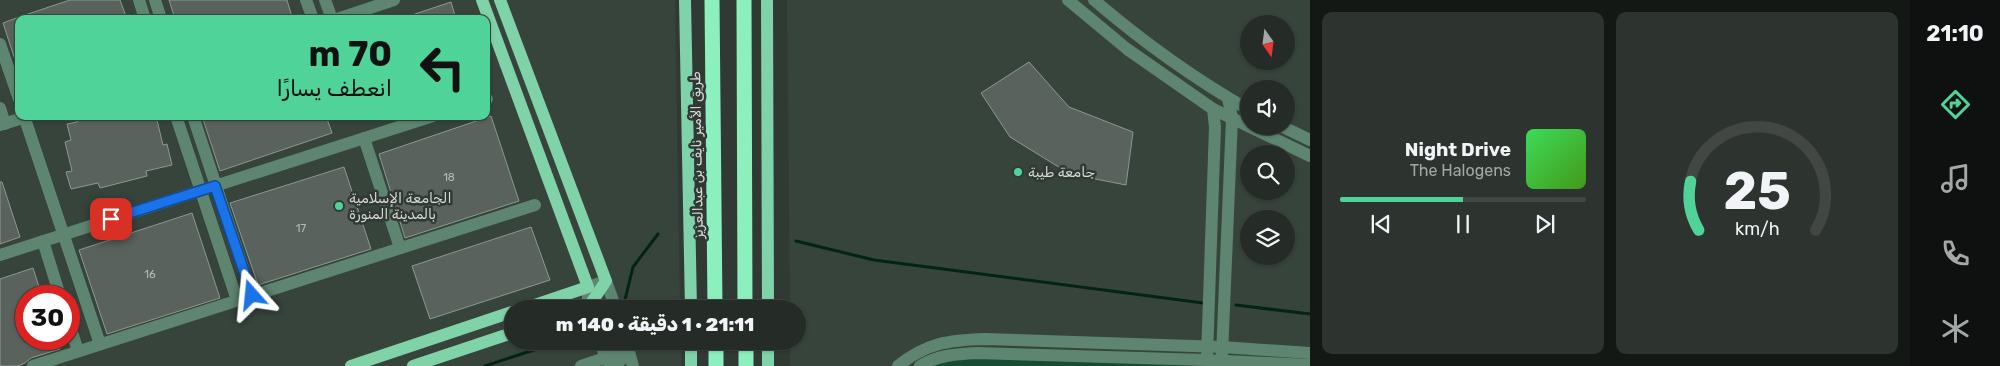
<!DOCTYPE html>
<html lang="ar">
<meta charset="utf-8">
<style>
body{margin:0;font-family:Rubik,Vazirmatn,sans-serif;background:#2d332f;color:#f1f3f6;direction:rtl;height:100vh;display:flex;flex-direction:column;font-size:19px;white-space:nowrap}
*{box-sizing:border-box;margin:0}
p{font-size:16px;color:#a3a7a7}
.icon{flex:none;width:28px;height:28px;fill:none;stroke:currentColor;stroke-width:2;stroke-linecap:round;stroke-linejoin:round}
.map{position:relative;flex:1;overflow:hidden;direction:ltr}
.drawer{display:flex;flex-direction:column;gap:12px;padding:12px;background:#141815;width:600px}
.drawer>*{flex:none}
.banner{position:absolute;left:15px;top:15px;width:475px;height:105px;border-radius:10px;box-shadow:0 1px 4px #0004,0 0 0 1px #424744;direction:rtl;background:#50d398;color:#111;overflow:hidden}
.needle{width:32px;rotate:166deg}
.controls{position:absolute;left:1240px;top:15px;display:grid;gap:10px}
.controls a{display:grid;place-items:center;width:55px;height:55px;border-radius:50%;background:#252b27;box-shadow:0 1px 4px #0004,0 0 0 1px #424744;font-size:25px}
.speed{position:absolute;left:15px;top:285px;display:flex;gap:10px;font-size:25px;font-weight:700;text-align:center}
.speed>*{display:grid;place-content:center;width:65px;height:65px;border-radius:50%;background:#252b27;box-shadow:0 1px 4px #0004,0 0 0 1px #424744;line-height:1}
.speed .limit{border:8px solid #d22;background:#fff;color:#111}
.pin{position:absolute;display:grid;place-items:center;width:42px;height:42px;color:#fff;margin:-21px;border-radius:10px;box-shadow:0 2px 8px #0006}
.me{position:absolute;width:55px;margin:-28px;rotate:342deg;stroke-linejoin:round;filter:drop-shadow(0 0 4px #0008)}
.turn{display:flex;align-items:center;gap:18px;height:105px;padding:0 15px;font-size:22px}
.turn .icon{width:65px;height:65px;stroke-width:2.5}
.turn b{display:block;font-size:35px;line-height:42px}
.drawer .widget{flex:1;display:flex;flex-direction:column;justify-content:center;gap:8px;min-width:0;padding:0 18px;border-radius:10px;background:#2d332f}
.drawer .dial{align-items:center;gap:0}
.dial svg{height:130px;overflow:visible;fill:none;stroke:#424744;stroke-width:7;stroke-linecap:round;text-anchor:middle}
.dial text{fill:#f1f3f6;stroke:none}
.song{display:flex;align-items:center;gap:15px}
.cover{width:60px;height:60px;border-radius:8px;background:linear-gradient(135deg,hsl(130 70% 55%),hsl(100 70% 35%))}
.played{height:5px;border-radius:2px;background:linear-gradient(90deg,#50d398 50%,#424744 50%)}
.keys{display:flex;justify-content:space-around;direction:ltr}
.drawer .tiles{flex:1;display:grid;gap:12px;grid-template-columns:repeat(2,1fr)}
.trip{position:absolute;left:504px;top:300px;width:302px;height:50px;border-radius:25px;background:#252b27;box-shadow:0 1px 4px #0004,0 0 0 1px #424744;font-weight:800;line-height:50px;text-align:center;direction:rtl}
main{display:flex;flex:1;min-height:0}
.tabs{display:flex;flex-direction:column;width:90px;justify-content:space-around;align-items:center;background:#0f1110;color:#a3a7a7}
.tabs .icon{width:35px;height:35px}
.tabs .on{color:#50d398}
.tabs b{font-size:22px;color:#f1f3f6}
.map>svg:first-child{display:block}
</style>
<main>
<nav class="tabs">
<b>21:10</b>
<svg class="icon on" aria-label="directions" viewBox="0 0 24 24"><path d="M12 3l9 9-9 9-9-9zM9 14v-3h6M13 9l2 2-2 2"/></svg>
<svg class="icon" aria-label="music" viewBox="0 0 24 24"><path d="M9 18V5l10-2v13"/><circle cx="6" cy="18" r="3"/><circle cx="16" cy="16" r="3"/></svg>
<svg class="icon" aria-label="phone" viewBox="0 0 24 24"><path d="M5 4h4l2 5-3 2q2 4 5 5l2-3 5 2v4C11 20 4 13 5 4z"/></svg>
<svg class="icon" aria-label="climate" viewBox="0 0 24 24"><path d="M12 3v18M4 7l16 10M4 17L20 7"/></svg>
</nav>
<section class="drawer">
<div class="tiles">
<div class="widget dial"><svg viewBox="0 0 100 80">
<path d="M14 69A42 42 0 1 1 86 69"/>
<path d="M14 69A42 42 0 0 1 9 39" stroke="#50d398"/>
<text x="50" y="56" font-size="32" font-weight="700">25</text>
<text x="50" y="72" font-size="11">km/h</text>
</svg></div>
<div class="widget">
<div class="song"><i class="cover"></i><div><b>Night Drive</b><p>The Halogens</p></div></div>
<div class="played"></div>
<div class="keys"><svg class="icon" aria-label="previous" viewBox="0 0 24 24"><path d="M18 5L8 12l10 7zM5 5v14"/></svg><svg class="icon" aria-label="pause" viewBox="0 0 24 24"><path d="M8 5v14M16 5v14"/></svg><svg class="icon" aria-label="next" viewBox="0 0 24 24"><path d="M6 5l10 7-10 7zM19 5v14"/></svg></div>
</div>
</div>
</section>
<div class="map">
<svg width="1310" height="366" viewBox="0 0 1310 366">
<rect width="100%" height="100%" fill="#313934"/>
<g fill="#36443c" fill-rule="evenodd">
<path d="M0,0H675L680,309H512V341H681V366H0ZM19,19H486V116H19ZM26,296H69V339H26Z"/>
<path d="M787,0H1310V366H790V341H798V309H790ZM1249,24H1286V61H1249ZM1249,89H1286V126H1249ZM1249,154H1286V191H1249ZM1249,219H1286V256H1249Z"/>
</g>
<polygon fill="#144d34" points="950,359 1203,364 1204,366 927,366"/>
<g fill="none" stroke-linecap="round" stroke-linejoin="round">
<g stroke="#032415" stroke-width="3">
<polyline points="796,241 874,260 1203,303"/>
<polyline points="1236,305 1310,314"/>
<polyline points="623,308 633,267 658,234"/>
<polyline points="485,366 561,341"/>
</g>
</g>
<g fill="#59625d" stroke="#8e9792">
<polygon points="70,0 120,0 127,19 19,19 19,17"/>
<polygon points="169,0 287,0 292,17 286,19 175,19"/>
<polygon points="451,2 456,19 407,19 406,17"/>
<polygon points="19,17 19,65 17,66 3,23"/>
<polygon points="1029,62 1069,107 1133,132 1126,185 1070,174 1010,137 981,93"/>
<polygon points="76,116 156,116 163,145 167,144 172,165 146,171 147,176 100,188 98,183 71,189 66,172 72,171 65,142 71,140 67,124 77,122"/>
<polygon points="202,116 326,116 332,133 220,171"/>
<polygon points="491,116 519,201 405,238 379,154"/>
<polygon points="344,167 371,249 258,285 230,203"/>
<polygon points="0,182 2,182 20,237 0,244"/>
<polygon points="192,213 220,298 107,334 79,250"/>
<polygon points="531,227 550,280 430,319 412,266"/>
<polygon points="33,268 42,296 26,296 26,339 57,339 60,349 31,358 25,363 18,366 0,366 0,279"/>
</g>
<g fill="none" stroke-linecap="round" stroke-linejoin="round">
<g stroke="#5e8570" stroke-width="12">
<polyline points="139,0 145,19"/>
<polyline points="155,0 161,19"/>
<polyline points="306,0 313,19"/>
<polyline points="325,0 332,19"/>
<polyline points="1068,0 1127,49 1213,109 1310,156"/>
<path d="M1094,0C1143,42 1193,78 1249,110"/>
<polyline points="337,19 394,0"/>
<polyline points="0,44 19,99"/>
<polyline points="486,99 487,99"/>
<polyline points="0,108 5,124"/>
<polyline points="24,116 100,344"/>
<polyline points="176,116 237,300"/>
<polyline points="193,116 252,295"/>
<polyline points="0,125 29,116"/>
<polyline points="1281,126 1310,140"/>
<polyline points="364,138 400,248"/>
<polyline points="43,241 60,296"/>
<polyline points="0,255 433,116"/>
<polyline points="588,309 588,287 606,281 616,309"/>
<polyline points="69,323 78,351"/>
<polyline points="599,341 609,364"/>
<polyline points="626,341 633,366"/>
<polyline points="1222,355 1232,118 1228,98"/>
<polyline points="1207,356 1215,127 1213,109"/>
<polyline points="33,366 535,205"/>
<polyline points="581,366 629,350 616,366"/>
<path d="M898,366C926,343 949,340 985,339L1222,347L1310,353"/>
<path d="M920,366C938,355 957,354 977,353L1206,360L1310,365"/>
</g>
<g stroke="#80d2a8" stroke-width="12">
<polyline points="482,0 588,287 523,309"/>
<polyline points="500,0 606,281 587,309"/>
<polyline points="685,0 691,309"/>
<polyline points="767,0 768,309"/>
<polyline points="691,341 691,366"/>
<polyline points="768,341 768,366"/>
<polyline points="351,366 512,312"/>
<polyline points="413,366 512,333"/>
</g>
<g stroke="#8cf0be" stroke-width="15">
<polyline points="712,0 715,309"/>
<polyline points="744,0 745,309"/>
<polyline points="716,341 716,366"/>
<polyline points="746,341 746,366"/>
</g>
</g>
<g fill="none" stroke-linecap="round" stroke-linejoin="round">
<g stroke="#114b97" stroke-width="12">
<polyline id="route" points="111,219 215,186 252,295"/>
</g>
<use href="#route" stroke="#1a73e8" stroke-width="9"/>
</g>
<g fill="#50d398" stroke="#313934" stroke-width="2">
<circle cx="1018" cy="172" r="5"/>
<circle cx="339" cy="206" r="5"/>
</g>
<g text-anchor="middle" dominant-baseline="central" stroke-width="5" stroke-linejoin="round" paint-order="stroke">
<g font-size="11" fill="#b6bbb8">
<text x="449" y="177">18</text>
<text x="301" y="228">17</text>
<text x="150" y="274">16</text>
</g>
<g font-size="14" fill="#d5d9d7" stroke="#313934">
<text transform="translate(697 155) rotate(-91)">طريق الأمير نايف بن عبدالعزيز</text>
</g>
<g font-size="14" fill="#d5d9d7" stroke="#313934" text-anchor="start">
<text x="1028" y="172">جامعة طيبة</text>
<text x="349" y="198">الجامعة الإسلامية<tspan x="349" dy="16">بالمدينة المنورة</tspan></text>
</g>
</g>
</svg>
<div class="controls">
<a><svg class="needle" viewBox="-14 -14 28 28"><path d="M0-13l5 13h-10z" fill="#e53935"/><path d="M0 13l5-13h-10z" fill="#a3a7a7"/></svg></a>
<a><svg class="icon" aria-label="sound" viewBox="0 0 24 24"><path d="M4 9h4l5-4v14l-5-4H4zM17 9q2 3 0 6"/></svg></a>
<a><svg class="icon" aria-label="search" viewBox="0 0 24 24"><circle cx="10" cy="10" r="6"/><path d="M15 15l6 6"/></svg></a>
<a><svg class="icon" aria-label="layers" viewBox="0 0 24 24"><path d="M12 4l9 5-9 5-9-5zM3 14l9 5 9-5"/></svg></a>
</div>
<div class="speed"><div class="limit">30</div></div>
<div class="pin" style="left:111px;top:219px;background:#d93025"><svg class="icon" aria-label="arrive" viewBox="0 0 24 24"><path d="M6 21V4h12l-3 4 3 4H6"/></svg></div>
<svg class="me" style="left:252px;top:295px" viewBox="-20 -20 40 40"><path d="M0-17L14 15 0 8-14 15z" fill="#1a73e8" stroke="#fff" stroke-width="4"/></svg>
<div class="trip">21:11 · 1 دقيقة · 140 m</div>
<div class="banner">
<div class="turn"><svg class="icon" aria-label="left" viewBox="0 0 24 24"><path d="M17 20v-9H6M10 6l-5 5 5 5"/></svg><div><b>70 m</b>انعطف يسارًا</div></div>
</div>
</div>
</main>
